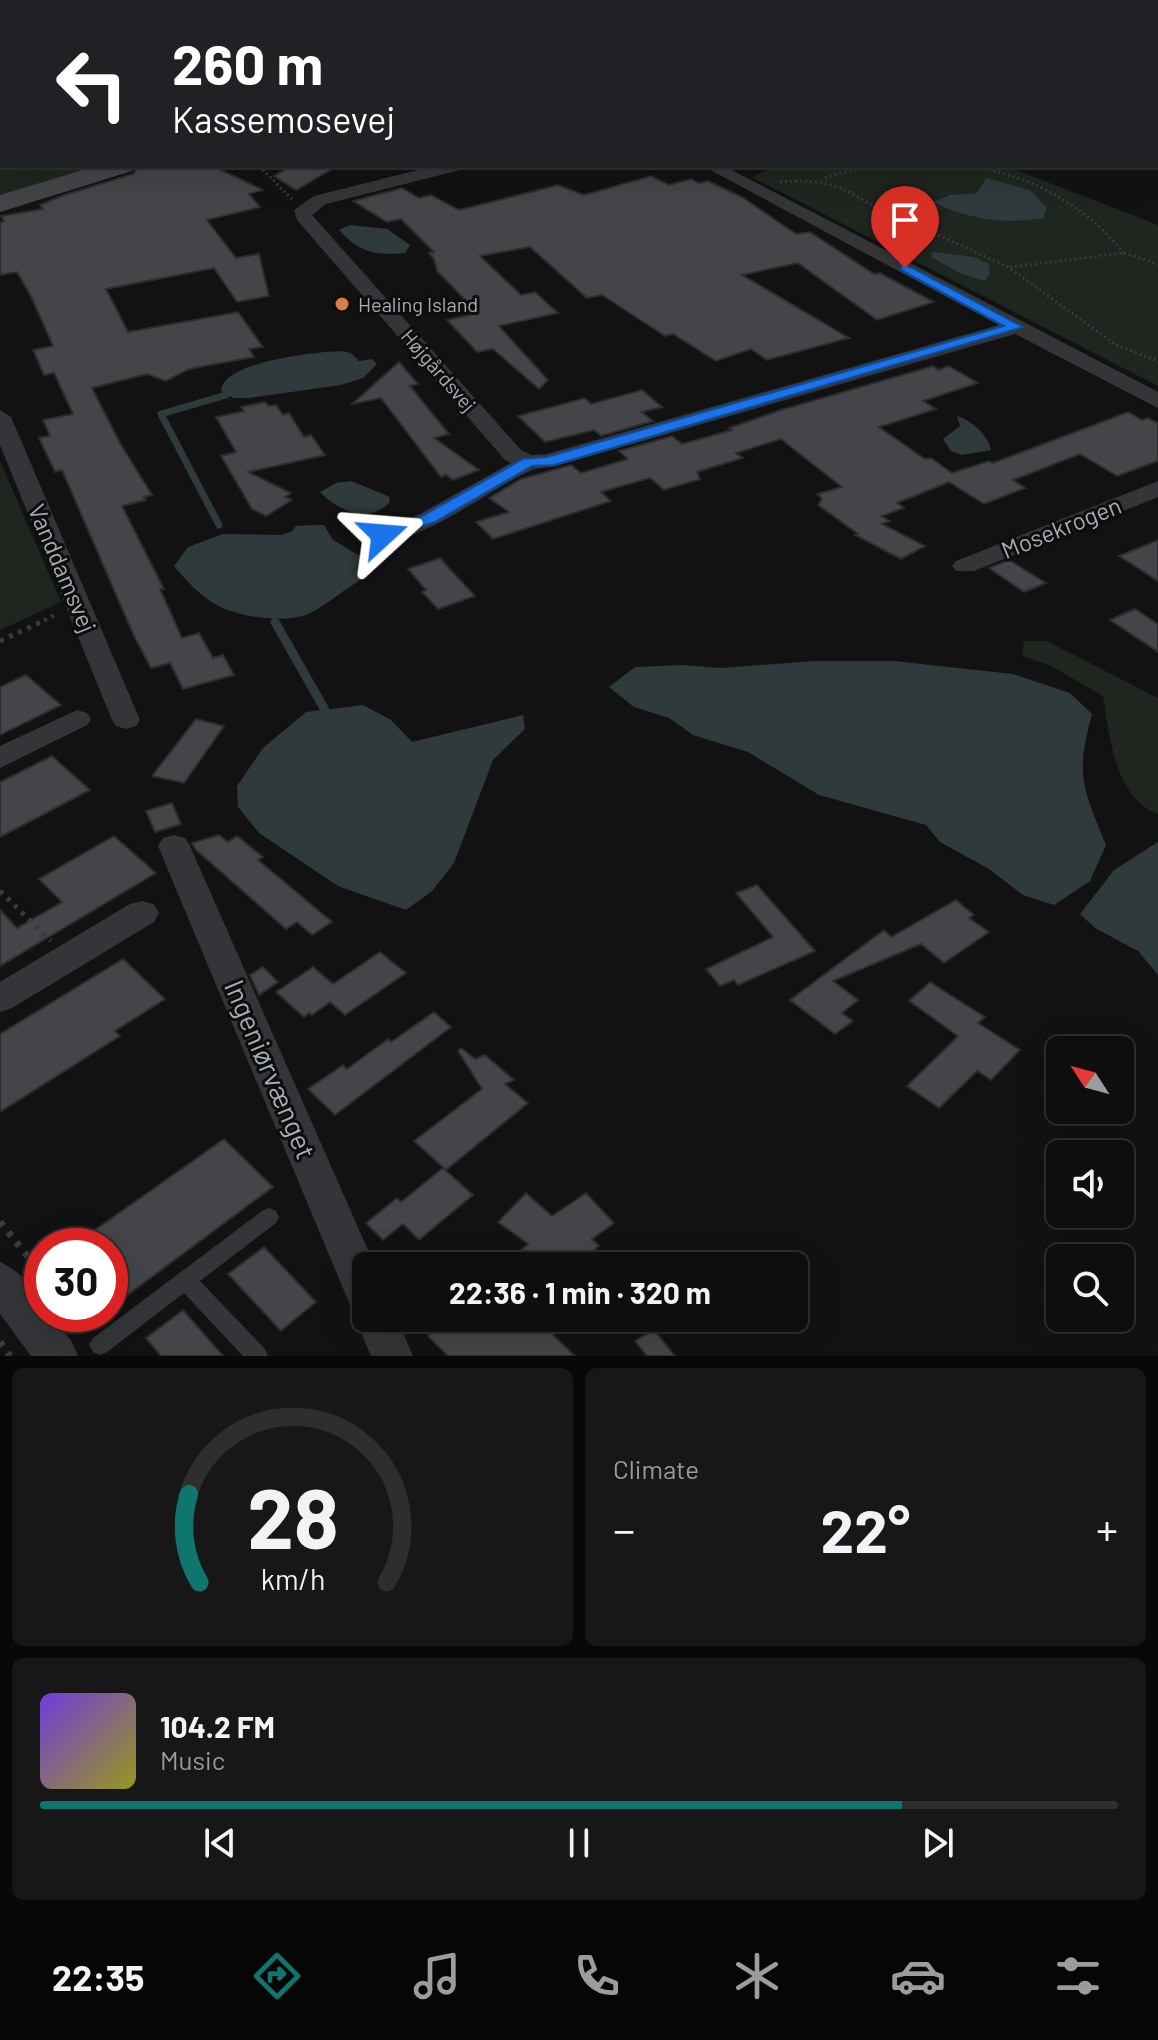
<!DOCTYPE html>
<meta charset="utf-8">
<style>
body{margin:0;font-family:Barlow,sans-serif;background:#171717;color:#f1f3f6;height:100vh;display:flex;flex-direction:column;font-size:30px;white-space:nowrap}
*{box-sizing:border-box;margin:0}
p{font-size:26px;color:#9b9c9e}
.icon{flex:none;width:44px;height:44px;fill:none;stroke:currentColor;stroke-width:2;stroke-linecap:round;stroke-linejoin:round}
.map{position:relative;height:1356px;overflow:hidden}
.panel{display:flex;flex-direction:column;gap:12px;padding:12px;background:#080808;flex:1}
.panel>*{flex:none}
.hud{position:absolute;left:0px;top:0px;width:1158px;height:168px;box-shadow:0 8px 32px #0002,0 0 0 2px #2e2e2e;background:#202124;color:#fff;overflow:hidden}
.needle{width:52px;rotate:306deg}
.buttons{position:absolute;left:1046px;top:1036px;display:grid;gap:16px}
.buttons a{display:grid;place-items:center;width:88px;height:88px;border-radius:12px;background:#0e0e0e;box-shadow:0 8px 32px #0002,0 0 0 2px #2e2e2e;font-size:40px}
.speed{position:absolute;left:24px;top:1228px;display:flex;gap:16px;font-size:40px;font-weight:700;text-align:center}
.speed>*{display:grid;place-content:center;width:104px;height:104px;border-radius:50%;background:#0e0e0e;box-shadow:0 8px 32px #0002,0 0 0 2px #2e2e2e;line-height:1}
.speed .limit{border:12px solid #d22;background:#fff;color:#111}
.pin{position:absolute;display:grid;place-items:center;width:68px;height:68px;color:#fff;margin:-82px -34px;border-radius:50% 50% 50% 0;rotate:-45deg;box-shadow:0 0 8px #0007}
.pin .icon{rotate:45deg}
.me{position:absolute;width:88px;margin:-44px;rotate:71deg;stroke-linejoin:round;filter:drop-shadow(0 0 6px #0008)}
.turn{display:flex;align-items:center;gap:28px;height:168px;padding:0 40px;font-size:36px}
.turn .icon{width:104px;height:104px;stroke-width:2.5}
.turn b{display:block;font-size:56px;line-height:68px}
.big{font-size:60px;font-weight:700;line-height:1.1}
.panel .widget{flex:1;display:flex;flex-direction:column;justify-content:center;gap:12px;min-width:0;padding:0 28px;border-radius:12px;background:#171717}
.panel .dial{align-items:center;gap:0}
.dial svg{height:208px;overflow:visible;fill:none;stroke:#2e2e2e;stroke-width:7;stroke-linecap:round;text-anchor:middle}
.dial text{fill:#f1f3f6;stroke:none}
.song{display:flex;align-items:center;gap:24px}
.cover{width:96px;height:96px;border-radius:12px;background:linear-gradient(135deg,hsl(260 70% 55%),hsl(60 70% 35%))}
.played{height:8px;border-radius:4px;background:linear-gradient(90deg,#0f766e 80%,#2e2e2e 80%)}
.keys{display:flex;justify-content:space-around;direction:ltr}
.heat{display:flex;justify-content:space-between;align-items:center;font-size:44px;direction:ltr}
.panel .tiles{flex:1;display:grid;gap:12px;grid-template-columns:1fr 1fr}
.widget:last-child{grid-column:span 2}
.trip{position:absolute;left:352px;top:1252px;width:456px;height:80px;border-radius:12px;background:#0e0e0e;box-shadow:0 8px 32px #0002,0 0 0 2px #2e2e2e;font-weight:700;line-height:80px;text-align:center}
.dock{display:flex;height:128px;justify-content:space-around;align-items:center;background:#060606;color:#9b9c9e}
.dock .icon{width:56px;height:56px}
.dock .current{color:#0f766e}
.dock b{font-size:36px;color:#f1f3f6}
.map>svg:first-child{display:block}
</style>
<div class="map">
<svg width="1158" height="1356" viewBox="0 0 1158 1356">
<rect width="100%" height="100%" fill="#121213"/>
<g fill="#1f251f" fill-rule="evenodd">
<polygon points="0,33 2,166 101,166 0,197"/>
<path d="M776,166H1006L1158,225V386L752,177ZM986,178L1021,222L966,215L934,202L950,195L977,193Z"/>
<polygon points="0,461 61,602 0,630"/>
<path d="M1024,641H1047L1158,698V814C1115,799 1109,734 1103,696L1051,666L1022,656Z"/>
</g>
<g fill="#2f3a3c">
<path d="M986,178L1030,190L1047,208L1043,218C1005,225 967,219 933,202L950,195L977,193Z"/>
<path d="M350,225L387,229L410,245L405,253C375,256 359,252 339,230Z"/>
<polygon points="932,252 974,257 989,264 990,273 985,281 962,274 931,257"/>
<path d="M342,351L351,353L359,361L372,359L377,364L363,378L341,385L249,398H233L221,391C223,361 316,352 342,351Z"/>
<path d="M957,416C971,420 989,436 991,450L962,455L951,451L943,439L960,426Z"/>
<path d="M351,481L390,497L389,503C368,524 338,511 320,492L336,483Z"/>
<path d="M311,525H324L333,540L368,561L364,578C347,587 320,610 306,615C281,623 237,617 215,604C199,595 185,579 174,566L188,547L223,534L281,535L291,532L296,526Z"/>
<path d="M815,661H894L1013,674L1070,693L1092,714C1075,776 1083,788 1106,845L1090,881L1054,905L1023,895L989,869L940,842L926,825L819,795L748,752L693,735L669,718L634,707L609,687L635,667L682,665L720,668Z"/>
<polygon points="363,705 391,720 412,742 523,715 525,729 493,760 454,863 432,891 406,910 338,886 259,833 238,807 237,786 263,748 306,712"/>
<polygon points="1158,842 1158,975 1138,951 1095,928 1080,914 1114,870"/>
</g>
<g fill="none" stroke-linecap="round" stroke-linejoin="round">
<polyline stroke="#2f3a3c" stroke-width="7" points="219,525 161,414 226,395"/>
<polyline stroke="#2f3a3c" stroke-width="9" points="275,622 325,710"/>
</g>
<g fill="#444548" stroke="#2c2d2f" stroke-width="2">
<polygon points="147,166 213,166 263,190 249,194 260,207 207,220 236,258 259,254 269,296 237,302 214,268 106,289 128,332 238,312 263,347 249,349 254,357 189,369 166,381 147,374 92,388 120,443 152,495 144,497 146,500 122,506 164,589 160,589 182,638 199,633 213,658 223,655 234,675 183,689 170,663 151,668 134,636 62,470 55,472 39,438 50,436 43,420 73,414 54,373 44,375 33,350 53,346 31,296 17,272 0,275 0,222 4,221 1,216 43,209 40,205 61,196 133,174 138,167"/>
<polygon points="291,166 337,166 296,190 274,176"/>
<polygon points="651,176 669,185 691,179 699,183 708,181 742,197 796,234 810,232 874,274 880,273 934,302 877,320 798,263 742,275 849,338 767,360 751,349 716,361 673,334 665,336 602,295 587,298 530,247 480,256 521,295 535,292 558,313 499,326 548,380 539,389 493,349 477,352 447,320 478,313 437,271 434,259 429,253 434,252 401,219 387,222 353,201 402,188 419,198 431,195 459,210 558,185 584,195"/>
<polygon points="399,362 418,384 410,386 449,434 434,438 479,470 453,480 446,475 441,477 381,398 352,404"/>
<polygon points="933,366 938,370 949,366 978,383 923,401 936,409 879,427 925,459 931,458 952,473 989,461 993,463 1128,412 1142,420 1148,418 1158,423 1158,461 1117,476 1080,454 1013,480 1025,488 984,504 949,482 897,503 904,508 882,516 890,521 882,524 925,546 901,559 855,535 858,534 818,505 822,499 817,494 842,487 781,439 736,453 743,458 697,472 700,479 664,490 650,478 601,492 611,501 493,539 476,522 509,512 489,498 521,479 571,465 581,473 628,459 619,451 672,436 682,444 732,430 729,428 781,410"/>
<polygon points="642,390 662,407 642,412 653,421 601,436 594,430 545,442 518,416 585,398 591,404"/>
<polygon points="265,402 269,406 276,405 283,415 289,413 304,437 311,435 325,455 248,472 291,493 285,497 292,500 266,516 252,509 221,456 236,452 216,417 244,411 241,407"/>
<polygon points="1158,540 1158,581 1119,556"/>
<polygon points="440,558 448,567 475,596 438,609 422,592 426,590 408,569"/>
<polygon points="1009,560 1046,583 1024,592 989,568"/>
<polygon points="1135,609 1158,624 1158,652 1110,620"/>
<polygon points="26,675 61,705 0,735 0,687"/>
<polygon points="196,719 224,726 184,783 152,776"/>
<polygon points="52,756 90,790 0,837 0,782"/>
<polygon points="172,803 181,824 155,832 146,811"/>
<polygon points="219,835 228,842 237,836 263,857 258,860 332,922 312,935 297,922 286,929 195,849 192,843"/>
<polygon points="114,836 156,873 0,966 0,910 17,928 62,902 39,879"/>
<polygon points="757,885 815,951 738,985 734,980 720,986 706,969 773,937 736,893"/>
<polygon points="956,900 974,915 969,918 989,932 944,963 921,944 833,981 858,1000 842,1013 853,1021 835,1034 790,1000 884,930 891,937"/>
<polygon points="380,952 406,973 345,1015 330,1002 312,1015 309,1013 304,1017 276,992 313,967 333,984"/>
<polygon points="123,959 165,999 115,1031 120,1036 0,1112 0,1034"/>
<polygon points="263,967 278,982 259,995 250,975"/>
<polygon points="930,982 985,1017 978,1023 1020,1050 991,1080 977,1071 939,1108 907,1086 958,1036 909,1001"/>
<polygon points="434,1012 451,1027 335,1115 308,1089 343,1065 347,1069 388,1039 391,1042"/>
<polygon points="461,1048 475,1059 485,1055 514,1080 505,1084 528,1103 446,1170 414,1141 482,1089 458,1051"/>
<polygon points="224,1139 273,1187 110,1308 110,1246 72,1246"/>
<polygon points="443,1168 473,1195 419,1240 403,1224 383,1240 366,1223 397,1198 401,1202"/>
<polygon points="526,1193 552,1216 586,1193 614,1223 592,1239 599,1246 576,1266 503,1266 528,1244 498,1222"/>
<polygon points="264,1247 316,1302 281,1331 228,1274"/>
<polygon points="183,1310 223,1356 161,1356 146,1338"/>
<polygon points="449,1318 491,1318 502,1328 513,1318 568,1318 551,1333 575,1356 448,1356 428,1336"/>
<polygon points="654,1330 675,1356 647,1356 635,1341"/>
</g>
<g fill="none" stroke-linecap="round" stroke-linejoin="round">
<g stroke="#393c3e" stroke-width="3" stroke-dasharray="2 3" stroke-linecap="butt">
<polyline points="894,0 902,2"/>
<polyline points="259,166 292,199"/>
<path d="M969,166C1031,175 1085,205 1124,253"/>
<polyline points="825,178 866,166"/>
<path d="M780,182C813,179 836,182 864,201L1008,267L1116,345L1158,361"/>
<polyline points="1010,267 1124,253 1158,264"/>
</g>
<polyline stroke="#393c3e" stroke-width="4" stroke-dasharray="3 5" stroke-linecap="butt" points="37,624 57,614"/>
<g stroke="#393c3e" stroke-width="5" stroke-dasharray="4 6" stroke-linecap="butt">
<polyline points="0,641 41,622"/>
<polyline points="0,891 51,941"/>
</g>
<g stroke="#393c3e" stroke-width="7" stroke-dasharray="5 8" stroke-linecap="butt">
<polyline points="0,1222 42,1274"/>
<polyline points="75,1314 87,1329"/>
<polyline points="0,1342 10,1356"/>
</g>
<polygon fill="#333538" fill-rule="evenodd" points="269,1208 276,1211 279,1217 276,1223 200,1281 265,1349 268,1356 243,1356 184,1293 107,1352 100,1355 93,1352 89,1345 93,1338 262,1211"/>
<g fill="#333538" fill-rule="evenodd">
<polygon points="963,0 991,0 961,2"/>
<polygon points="1021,0 1037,0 1039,2 1023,2"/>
<rect x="1156" y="34" width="2" height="8"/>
<rect x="1156" y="91" width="2" height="10"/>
<polygon points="1156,148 1158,148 1156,159"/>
<path d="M434,166H462L460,170L326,204L312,215L521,450L532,455L547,454L999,325L703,166H724L1158,392V408L1015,334L556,466C548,468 539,467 532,470C494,486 414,550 374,540L371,535L374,530L420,514L511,463L505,460L297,220L294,210L314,196Z"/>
<polygon points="0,410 11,417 140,720 136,726 126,729 116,726 112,720 0,445"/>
<polygon points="1158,481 1158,497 974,571 956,571 952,566 956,561"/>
<polygon points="77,710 87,713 91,719 87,725 0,768 0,746"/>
<polygon points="174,835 185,838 190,846 375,1266 366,1266 366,1318 397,1318 413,1356 371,1356 355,1318 359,1309 351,1306 345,1293 158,846 163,838"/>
<polygon points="142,901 154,904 159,913 154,922 12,1008 0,1012 0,982 130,904"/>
<path d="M0,1262C19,1270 42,1293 42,1314H50L72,1342L78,1356H31L0,1314Z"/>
</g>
<g fill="#424447" fill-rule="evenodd">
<polygon points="772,0 807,0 771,2"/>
<polygon points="96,166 136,166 132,171 0,212 0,195"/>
</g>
</g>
<polygon fill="#1a73e8" stroke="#114b97" stroke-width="2" points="905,264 1023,327 554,465 532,466 435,522 383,539 375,535 424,515 523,459 547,457 1004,326 901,270 901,265"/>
<circle fill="#da7f43" stroke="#0d0d0e" stroke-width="3" cx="342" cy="304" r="8"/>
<g text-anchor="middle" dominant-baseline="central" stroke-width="6" stroke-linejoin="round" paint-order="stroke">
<g font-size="20" fill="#a5acb2" stroke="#0d0d0e" text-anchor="start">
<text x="358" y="304">Healing Island</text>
</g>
<g font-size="20" fill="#a5acb2" stroke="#0d0d0e">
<text transform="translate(439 370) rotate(49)">Højgårdsvej</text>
</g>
<g font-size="24" fill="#a5acb2" stroke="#0d0d0e">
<text transform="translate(1061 527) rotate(-22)">Mosekrogen</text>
<text transform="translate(63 568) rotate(67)">Vanddamsvej</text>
</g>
<g font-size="28" fill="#a5acb2" stroke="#0d0d0e">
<text transform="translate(271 1069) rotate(67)">Ingeniørvænget</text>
</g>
</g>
</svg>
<div class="buttons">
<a><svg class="needle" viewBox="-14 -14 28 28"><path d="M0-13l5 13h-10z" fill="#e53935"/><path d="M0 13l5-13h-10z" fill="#9b9c9e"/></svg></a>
<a><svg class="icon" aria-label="sound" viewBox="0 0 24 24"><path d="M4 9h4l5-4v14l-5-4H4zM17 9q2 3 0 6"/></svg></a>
<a><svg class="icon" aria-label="search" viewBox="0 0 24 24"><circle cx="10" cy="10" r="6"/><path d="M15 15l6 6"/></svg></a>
</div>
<div class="speed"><div class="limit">30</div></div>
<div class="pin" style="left:905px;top:268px;background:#d93025"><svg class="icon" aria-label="arrive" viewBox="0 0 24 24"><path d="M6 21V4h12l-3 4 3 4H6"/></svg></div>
<svg class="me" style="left:383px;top:535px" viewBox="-20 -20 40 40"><path d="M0-17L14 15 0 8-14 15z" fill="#1a73e8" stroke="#fff" stroke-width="4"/></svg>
<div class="trip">22:36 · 1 min · 320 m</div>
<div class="hud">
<div class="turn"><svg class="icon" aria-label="left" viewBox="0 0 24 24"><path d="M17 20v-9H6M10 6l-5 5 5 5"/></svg><div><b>260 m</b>Kassemosevej</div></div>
</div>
</div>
<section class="panel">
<div class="tiles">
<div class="widget dial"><svg viewBox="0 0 100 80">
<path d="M14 69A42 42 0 1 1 86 69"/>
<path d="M14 69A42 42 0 0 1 10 35" stroke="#0f766e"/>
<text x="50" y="56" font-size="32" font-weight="700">28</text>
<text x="50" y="72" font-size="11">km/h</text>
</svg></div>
<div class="widget"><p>Climate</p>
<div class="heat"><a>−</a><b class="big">22°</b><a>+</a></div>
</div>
<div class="widget">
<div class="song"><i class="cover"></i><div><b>104.2 FM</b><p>Music</p></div></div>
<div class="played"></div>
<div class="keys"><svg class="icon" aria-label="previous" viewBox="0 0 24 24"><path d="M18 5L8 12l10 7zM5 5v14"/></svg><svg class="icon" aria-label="pause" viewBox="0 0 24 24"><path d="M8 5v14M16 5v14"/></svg><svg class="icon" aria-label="next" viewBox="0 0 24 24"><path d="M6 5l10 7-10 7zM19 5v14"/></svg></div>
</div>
</div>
</section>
<nav class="dock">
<b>22:35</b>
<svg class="icon current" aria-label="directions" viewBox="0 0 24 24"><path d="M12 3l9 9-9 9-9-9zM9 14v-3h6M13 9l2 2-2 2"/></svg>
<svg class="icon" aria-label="music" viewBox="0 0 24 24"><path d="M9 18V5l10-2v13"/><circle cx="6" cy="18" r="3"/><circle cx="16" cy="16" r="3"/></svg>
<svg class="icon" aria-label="phone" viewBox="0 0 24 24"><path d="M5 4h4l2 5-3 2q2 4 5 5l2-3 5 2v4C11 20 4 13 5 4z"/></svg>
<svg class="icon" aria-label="climate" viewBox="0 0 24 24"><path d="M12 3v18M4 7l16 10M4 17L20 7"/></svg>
<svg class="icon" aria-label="car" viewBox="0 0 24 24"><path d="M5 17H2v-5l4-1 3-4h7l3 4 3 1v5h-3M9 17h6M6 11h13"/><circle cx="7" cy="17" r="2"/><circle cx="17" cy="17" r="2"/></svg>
<svg class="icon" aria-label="filters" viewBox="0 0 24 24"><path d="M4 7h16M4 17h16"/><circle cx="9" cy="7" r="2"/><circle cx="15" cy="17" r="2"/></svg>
</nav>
